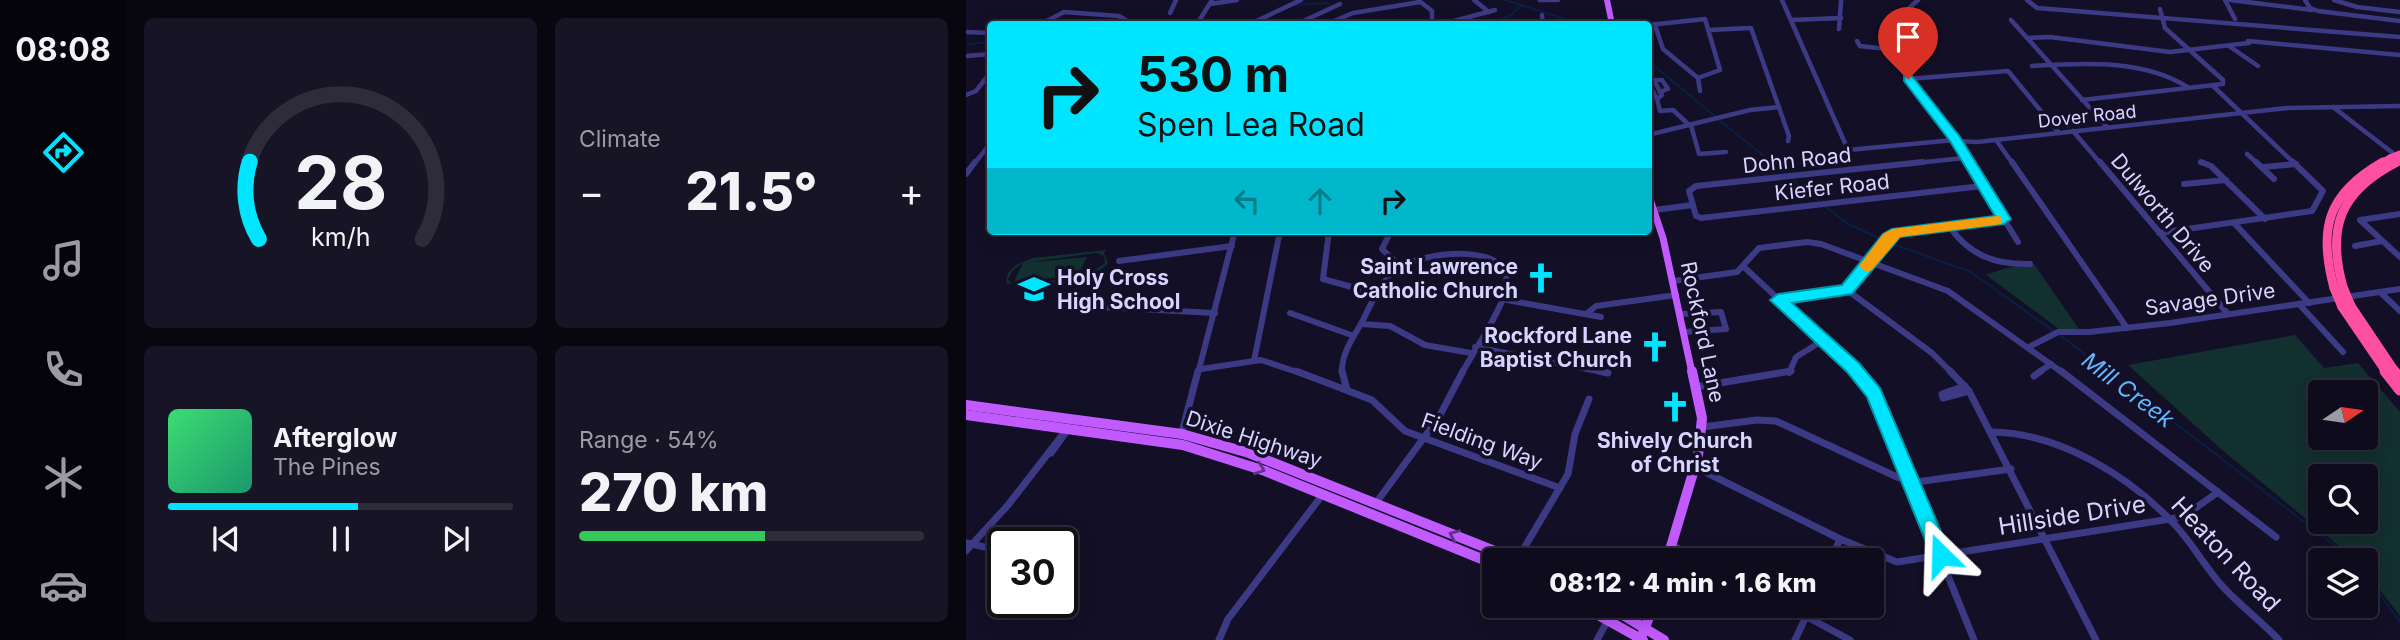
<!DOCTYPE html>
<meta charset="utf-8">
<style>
body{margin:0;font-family:Inter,sans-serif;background:#171425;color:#f1f3f6;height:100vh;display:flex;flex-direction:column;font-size:26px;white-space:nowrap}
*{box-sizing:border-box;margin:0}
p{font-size:23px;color:#9b9ba3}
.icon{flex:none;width:38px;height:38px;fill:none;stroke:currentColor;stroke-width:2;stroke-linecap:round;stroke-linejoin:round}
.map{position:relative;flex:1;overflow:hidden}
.sheet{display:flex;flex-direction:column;gap:18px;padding:18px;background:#08060f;width:840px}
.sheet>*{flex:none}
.guide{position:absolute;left:21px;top:21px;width:665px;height:214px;border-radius:7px;box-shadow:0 4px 18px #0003,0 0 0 2px #2e2b3b;background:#00e5ff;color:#111;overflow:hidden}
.needle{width:46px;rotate:77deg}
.tools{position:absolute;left:1342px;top:380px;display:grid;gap:14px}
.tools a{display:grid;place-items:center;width:70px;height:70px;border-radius:7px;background:#0e0b1c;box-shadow:0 4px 18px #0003,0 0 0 2px #2e2b3b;font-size:35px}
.speed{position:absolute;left:21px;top:527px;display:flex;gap:14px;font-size:35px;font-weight:700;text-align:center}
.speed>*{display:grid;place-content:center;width:91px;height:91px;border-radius:50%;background:#0e0b1c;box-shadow:0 4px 18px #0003,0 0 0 2px #2e2b3b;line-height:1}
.speed .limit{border:4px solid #111;border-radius:10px;background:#fff;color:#111}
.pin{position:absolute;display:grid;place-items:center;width:60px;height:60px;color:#fff;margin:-72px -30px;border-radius:50% 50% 50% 0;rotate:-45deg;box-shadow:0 0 7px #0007}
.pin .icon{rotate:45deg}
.me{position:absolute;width:77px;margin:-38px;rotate:338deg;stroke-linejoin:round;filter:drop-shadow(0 0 5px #0008)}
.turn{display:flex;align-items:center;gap:24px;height:147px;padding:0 35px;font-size:32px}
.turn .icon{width:91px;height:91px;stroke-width:2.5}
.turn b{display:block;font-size:49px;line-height:60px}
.lanes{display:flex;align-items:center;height:66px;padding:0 35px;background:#0003;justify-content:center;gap:35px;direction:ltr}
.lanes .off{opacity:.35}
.big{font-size:52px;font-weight:800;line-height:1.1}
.sheet .card{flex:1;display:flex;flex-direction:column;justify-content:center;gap:10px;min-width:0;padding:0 24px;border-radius:10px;background:#171425}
.sheet .dial{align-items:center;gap:0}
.dial svg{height:182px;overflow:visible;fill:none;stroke:#2e2b3b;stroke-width:7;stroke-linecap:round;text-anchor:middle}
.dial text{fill:#f1f3f6;stroke:none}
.song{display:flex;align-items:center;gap:21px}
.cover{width:84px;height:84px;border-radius:10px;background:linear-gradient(135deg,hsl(140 70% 55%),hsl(160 70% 35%))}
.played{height:7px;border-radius:4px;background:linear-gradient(90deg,#00e5ff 55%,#2e2b3b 55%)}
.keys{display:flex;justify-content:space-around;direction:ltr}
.heat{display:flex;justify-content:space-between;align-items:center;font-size:38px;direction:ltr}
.charge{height:10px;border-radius:5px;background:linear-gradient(90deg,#34c759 54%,#2e2b3b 0)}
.sheet .tiles{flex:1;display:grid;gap:18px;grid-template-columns:repeat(2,1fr)}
.trip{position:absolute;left:516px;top:548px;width:402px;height:70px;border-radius:7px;background:#0e0b1c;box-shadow:0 4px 18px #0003,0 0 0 2px #2e2b3b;font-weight:800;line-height:70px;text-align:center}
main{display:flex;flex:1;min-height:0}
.tab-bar{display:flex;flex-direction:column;width:126px;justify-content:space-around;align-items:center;background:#06040b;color:#9b9ba3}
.tab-bar .icon{width:49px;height:49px}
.tab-bar .current{color:#00e5ff}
.tab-bar b{font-size:32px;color:#f1f3f6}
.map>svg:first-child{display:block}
</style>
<main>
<nav class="tab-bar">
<b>08:08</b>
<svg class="icon current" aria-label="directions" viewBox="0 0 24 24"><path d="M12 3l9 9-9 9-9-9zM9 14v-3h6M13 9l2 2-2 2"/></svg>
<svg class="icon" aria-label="music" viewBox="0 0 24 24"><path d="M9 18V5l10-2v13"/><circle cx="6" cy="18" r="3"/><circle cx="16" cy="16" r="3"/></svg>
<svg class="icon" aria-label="phone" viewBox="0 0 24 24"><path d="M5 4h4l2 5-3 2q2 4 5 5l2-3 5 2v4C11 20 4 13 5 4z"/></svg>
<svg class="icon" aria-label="climate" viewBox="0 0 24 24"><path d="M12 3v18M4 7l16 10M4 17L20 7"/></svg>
<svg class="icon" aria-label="car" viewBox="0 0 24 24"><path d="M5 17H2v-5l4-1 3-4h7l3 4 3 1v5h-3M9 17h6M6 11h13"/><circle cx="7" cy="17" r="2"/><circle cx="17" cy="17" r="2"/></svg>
</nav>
<section class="sheet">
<div class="tiles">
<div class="card dial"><svg viewBox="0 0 100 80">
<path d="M14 69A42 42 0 1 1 86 69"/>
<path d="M14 69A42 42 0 0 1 10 35" stroke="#00e5ff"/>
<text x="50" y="56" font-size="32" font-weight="700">28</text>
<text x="50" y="72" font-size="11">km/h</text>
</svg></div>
<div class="card"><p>Climate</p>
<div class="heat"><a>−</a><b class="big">21.5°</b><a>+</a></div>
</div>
<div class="card">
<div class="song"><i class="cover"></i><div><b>Afterglow</b><p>The Pines</p></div></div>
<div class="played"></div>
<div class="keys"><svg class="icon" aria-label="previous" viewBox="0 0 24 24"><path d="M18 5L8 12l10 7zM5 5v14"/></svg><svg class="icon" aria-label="pause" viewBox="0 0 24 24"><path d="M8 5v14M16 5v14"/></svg><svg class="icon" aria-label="next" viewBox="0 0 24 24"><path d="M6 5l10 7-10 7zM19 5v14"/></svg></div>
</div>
<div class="card"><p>Range · 54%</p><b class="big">270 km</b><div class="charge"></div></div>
</div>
</section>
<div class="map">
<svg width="1434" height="640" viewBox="0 0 1434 640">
<rect width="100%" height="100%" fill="#130f26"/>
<g fill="#12302f" fill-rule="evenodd">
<path d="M140,250L138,253L142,263L131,273L118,279L54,286L40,283L42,273L50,265L67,258ZM130,253L138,256L139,263L119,277L55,284L44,282L42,279L47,270L57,263L48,282L112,275L121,257L58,263Z"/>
<polygon points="1068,264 1113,329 1093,329 1020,275 1040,268"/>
<path d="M1329,335L1358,368L1392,363L1434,412V616L1400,572V560H1390L1255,449L1162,365ZM1354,392H1400V438H1354ZM1354,476H1400V522H1354Z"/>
</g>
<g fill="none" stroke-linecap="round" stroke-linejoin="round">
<g stroke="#0a1f44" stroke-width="2">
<polyline points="539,0 615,24"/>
<polyline points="328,5 362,3"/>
<polyline points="522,24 544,16 556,5"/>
<polyline points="4,44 24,42"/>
<polyline points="682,61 749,116"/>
<polyline points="753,120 819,173"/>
<polyline points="826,179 853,201"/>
<polyline points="860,207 882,224 915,239"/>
<polyline points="924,243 1005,272 1089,332"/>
<polyline points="1094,335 1388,560"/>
<polyline points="1400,575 1434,622"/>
</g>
<g stroke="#3d3a85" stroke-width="4.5">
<polyline points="452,0 466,11 466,24"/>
<polyline points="508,0 523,12"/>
<polyline points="574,0 592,0"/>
<polyline points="816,0 882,150 988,140"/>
<polyline points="952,0 921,28 919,46 980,132 991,141 1011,142 1321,108 1434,106"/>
<polyline points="1061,0 1071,8 1434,37"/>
<polyline points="1259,0 1269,19"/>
<polyline points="1264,0 1346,10"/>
<polyline points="1339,0 1344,8 1352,11 1434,21"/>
<polyline points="1368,0 1391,7 1434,12"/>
<polyline points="244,4 271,0"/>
<polyline points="204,13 210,0"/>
<polyline points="576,15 577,24"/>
<polyline points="825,20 875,18"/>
<polyline points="1045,20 1141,127"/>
<polyline points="75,24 98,12 153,16 166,24"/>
<polyline points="231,24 246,0"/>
<polyline points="284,24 335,0"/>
<polyline points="331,24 374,4"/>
<polyline points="361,24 387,13 454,2"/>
<polyline points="477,24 529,10"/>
<polyline points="682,25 739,19 754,70 732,78"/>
<polyline points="689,25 697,49 732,78"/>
<polyline points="873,29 875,1"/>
<polyline points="742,30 785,28 823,136 822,141"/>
<polyline points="0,32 24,33"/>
<polyline points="1062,38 1084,37 1204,52 1283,43"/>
<polyline points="891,41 894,46 921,49"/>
<polyline points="1282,41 1434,55"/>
<polyline points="1263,46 1292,66"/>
<polyline points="0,56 24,54"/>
<path d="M1066,66C1118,63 1178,59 1223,88"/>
<polyline points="732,78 734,91"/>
<polyline points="942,79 1042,71 1093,133"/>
<polygon points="688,80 696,80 702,89 694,92"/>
<polyline points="682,82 691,99"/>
<polyline points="1247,86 1329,164"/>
<polyline points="694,92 696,95 691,99 694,111 707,110 723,125"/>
<polyline points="0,95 10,91 24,73"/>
<polyline points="1116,100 1257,84 1257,80 1199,28 1194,9"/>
<polyline points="1367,107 1432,157"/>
<polyline points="725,125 733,154 760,152"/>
<polyline points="1107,131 1135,164"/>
<polyline points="682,135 784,110 813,107"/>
<polyline points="989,140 1004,164"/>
<polyline points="1030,140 1047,164"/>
<polyline points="1281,154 1292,164"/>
<polyline points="1234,162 1240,164"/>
<polyline points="8,164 24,144"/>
<polyline points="940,164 998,158"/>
</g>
<g stroke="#3d3a85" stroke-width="6">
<polyline points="957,162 730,186 723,191 730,216 735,218 1016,186"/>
<polyline points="1003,162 1052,242"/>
<polyline points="1046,162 1161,328"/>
<polyline points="1134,162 1262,314"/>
<polyline points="1235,162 1245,166 1299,219"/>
<polyline points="1290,162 1308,179"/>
<polyline points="1298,167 1330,164"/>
<polyline points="0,174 9,162"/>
<polyline points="1218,184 1260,180"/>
<polyline points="688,210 727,205"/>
<polyline points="1434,214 1394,220 1434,257"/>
<polyline points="1268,223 1343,303"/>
<path d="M983,226C1003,255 1029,265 1064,264"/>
<polyline points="363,231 357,279 411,294"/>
<polyline points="425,231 416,249 435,267"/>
<polyline points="1193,233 1346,211 1357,191 1327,162"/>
<polyline points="1389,246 1416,241"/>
<polyline points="153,261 266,246"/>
<polyline points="778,267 892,373"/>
<polyline points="707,281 771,272 793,248 841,242 855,244 982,291 1097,373"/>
<polyline points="881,290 966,353 986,373"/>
<polyline points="1414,292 1434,311"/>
<polyline points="535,299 635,317"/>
<polyline points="812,300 881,290 923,238 931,233 1038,219"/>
<polyline points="1333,304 1377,352"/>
<polyline points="134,307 249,313"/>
<polyline points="324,313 388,336"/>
<polyline points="620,314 630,306 710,295"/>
<polyline points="714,314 755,312 760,329 718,332"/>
<polyline points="395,324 424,326 459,345 505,353"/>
<polyline points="509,347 642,373"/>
<polyline points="1063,347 1092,332 1123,332 1204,323 1434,289"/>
<polyline points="288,361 314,231"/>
<polyline points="235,369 295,360 334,373"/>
<polyline points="232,373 269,231"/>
<path d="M376,373C375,355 386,339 395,324C405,304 415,279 434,267C459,252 555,239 539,293C531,318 509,349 496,373"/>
<polyline points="823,373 830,357 856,341"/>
<polyline points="1072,373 1085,364"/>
</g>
<g stroke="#3d3a85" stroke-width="7">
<polyline points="330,371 406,400 439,431 594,488"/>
<polyline points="376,371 381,390"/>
<polyline points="633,371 642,373"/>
<polyline points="890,371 908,393 1008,640"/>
<polyline points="984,371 1003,391 1130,640"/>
<polyline points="1095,371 1310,537"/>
<polyline points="1068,376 1075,371"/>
<polyline points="999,386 976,394 977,398 1003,391"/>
<polyline points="730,387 825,371"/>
<polyline points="736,427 791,420 810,421 931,477 950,482 1045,469"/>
<path d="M1026,432C1093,433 1164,476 1209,525C1227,544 1240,569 1258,588C1276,607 1296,622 1313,640"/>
<polyline points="215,436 232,371"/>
<polyline points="85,453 103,428"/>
<polyline points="729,467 874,539 931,562 1217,517 1252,492"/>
<polyline points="410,503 473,417 497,371"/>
<polyline points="0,543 37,551"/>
<polyline points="706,545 735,560"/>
<polyline points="0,551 42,505 101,429"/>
<polyline points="551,560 602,474 609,434 623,399"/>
<polyline points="865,560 874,539"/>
<polyline points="821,606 884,640"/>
<polyline points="253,640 262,619 357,494"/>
<polyline points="631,640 642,620"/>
<polyline points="829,640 845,606"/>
</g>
<polyline stroke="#c25bff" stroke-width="6" points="641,0 646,24"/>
<polyline stroke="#c25bff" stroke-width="7" points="682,193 697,238 726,373"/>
<g stroke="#c25bff" stroke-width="10">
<polyline points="0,405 216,434 283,453 551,560"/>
<polyline points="0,415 217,445 299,471 528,564"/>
<polyline points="701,560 732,456 736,418 726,371"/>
<polyline points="616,606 677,640"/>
<polyline points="642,606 698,640"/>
<polyline points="677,633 687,606"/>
</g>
<g stroke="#ff4fa3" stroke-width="7">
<polyline points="1413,164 1424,158"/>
<polyline points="1428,164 1434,161"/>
</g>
<g stroke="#ff4fa3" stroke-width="9">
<path d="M1377,287C1360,226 1375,191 1431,162"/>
<path d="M1368,288C1352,229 1361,194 1417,162"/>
<polyline points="1385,306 1430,373"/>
<polyline points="1376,307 1421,373"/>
</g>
<g stroke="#ff4fa3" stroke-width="11">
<polyline points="1419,371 1434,390"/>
<polyline points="1428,371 1434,379"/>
</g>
<polyline stroke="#ff4fa3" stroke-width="7" points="1424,158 1434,154"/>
<g stroke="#ff4fa3" stroke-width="9">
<polyline points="1377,287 1385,306"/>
<polyline points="1368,288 1376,307"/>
</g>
</g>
<defs><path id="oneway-chevron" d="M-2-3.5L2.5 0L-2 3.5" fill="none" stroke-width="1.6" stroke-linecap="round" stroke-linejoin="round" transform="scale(1.75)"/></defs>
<g stroke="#623188">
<use href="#oneway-chevron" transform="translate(294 469) rotate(20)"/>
<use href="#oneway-chevron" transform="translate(488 535) rotate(-157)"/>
</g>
<polygon fill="#00e5ff" stroke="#0095a6" stroke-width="2" points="938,76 946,76 994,137 1045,219 1038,224 934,237 886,294 826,303 893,363 914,388 985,555 982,562 975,565 968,562 901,397 881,372 804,300 812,294 876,285 917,234 926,229 1029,216 984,141 938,81"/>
<polygon fill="#f59e0b" points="1031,216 1036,217 1036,224 934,237 906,270 900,272 893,266 917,234 926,229"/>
<defs>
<g id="church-bare" transform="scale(2.415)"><path d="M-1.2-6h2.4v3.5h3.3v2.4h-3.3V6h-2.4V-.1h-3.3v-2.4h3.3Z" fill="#00e5ff" stroke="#130f26" stroke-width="2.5" paint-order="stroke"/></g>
<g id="school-bare" transform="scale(2.415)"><path d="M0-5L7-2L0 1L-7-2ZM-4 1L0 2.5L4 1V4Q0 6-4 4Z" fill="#00e5ff" stroke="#130f26" stroke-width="2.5" paint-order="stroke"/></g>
</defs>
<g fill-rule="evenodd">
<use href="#church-bare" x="575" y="278"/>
<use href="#school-bare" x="68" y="289"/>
<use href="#church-bare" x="689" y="347"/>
<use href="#church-bare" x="709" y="407"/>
</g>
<g text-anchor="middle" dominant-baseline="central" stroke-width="7" stroke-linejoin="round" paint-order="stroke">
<g font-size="18" fill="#d9d4ff" stroke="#130f26">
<text transform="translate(1121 116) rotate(-6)">Dover Road</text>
</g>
<g font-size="21" fill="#d9d4ff" stroke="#130f26">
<text transform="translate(831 160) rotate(-6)">Dohn Road</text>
<text transform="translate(866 187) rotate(-6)">Kiefer Road</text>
<text transform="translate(1197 213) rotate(50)">Dulworth Drive</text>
<text transform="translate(1244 299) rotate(-8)">Savage Drive</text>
<text transform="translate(737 332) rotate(78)">Rockford Lane</text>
<text transform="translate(288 439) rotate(18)">Dixie Highway</text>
<text transform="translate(516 441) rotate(20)">Fielding Way</text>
</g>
<g font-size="21" font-weight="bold" fill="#d9d4ff" stroke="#130f26" text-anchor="end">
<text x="552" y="266">Saint Lawrence<tspan x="552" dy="24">Catholic Church</tspan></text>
<text x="91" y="277" text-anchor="start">Holy Cross<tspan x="91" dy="24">High School</tspan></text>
<text x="666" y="335">Rockford Lane<tspan x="666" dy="24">Baptist Church</tspan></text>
<text x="709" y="440" text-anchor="middle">Shively Church<tspan x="709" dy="24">of Christ</tspan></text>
</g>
<g font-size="23" font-style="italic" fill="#62b6ff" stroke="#130f26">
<text transform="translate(1162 390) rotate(37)">Mill Creek</text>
</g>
<g font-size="24" fill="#d9d4ff" stroke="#130f26">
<text transform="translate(1106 515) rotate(-9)">Hillside Drive</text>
<text transform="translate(1260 554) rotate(47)">Heaton Road</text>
</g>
</g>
</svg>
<div class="tools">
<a><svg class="needle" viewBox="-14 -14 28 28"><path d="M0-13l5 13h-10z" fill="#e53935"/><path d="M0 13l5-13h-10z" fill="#9b9ba3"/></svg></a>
<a><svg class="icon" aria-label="search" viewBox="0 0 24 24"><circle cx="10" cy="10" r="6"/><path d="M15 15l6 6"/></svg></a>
<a><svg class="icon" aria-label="layers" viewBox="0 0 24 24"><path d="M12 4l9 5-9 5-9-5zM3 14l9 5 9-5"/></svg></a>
</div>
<div class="speed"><div class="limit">30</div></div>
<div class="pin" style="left:942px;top:79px;background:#d93025"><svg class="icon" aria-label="arrive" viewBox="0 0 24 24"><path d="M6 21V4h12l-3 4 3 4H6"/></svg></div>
<svg class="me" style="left:975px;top:555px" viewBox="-20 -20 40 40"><path d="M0-17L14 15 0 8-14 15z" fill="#00e5ff" stroke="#fff" stroke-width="4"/></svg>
<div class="trip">08:12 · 4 min · 1.6 km</div>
<div class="guide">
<div class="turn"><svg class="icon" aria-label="right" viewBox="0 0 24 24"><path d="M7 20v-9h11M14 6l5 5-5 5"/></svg><div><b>530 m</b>Spen Lea Road</div></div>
<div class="lanes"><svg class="icon off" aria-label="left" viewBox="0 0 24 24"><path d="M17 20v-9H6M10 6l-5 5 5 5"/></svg><svg class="icon off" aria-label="ahead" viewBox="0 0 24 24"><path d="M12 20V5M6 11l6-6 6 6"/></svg><svg class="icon" aria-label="right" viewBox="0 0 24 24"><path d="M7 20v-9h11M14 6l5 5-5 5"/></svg></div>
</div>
</div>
</main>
